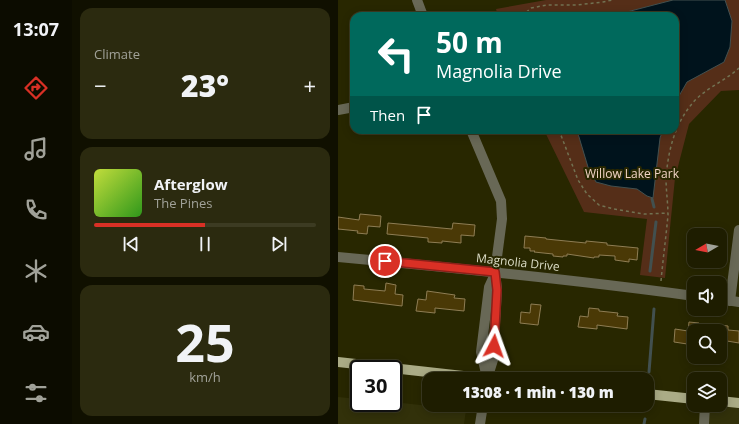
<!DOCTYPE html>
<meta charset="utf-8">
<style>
body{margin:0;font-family:"Open Sans",sans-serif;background:#2b2a0f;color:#f1f3f6;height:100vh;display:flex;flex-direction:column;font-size:15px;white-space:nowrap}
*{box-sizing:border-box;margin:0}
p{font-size:13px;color:#a1a299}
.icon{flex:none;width:22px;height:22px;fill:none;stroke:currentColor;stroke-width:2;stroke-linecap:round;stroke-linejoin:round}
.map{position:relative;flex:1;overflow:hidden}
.drawer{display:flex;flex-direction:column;gap:8px;padding:8px;background:#101000;width:266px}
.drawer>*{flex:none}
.guide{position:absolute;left:12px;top:12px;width:329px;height:122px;border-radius:12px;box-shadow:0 2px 10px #0003,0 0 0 1px #3c3b22;background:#00695c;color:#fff;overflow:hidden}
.needle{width:26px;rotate:260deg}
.buttons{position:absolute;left:349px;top:228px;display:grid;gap:8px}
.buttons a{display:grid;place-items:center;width:40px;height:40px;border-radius:8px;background:#1e1d00;box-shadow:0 2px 10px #0003,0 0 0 1px #3c3b22;font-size:20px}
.speed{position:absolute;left:12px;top:360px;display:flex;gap:8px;font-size:20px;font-weight:700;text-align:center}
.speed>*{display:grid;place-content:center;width:52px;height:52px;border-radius:50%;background:#1e1d00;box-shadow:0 2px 10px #0003,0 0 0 1px #3c3b22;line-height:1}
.speed .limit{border:2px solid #111;border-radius:6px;background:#fff;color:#111}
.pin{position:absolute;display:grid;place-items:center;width:34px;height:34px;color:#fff;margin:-17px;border:2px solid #fff;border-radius:50%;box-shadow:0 1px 4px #0007}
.me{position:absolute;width:44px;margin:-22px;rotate:4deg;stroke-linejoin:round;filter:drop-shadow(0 0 3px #0008)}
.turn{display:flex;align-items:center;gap:14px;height:84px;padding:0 20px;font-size:18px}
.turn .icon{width:52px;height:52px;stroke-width:2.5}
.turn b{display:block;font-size:28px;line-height:34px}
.then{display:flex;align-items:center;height:38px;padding:0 20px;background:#0003;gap:8px;font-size:15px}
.big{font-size:30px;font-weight:800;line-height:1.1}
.drawer .widget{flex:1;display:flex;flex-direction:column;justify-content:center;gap:6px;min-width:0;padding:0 14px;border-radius:12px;background:#2b2a0f}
.drawer .dial{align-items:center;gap:0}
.dial b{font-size:52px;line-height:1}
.song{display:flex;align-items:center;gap:12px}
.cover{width:48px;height:48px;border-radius:6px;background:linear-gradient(135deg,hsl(70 70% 55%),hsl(110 70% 35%))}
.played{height:4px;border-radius:2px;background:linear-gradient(90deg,#d93025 50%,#3c3b22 50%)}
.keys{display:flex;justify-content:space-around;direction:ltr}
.heat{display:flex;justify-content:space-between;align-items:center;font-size:22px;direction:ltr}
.trip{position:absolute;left:84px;top:372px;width:232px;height:40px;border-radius:12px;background:#1e1d00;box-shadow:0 2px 10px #0003,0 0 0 1px #3c3b22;font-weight:800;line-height:40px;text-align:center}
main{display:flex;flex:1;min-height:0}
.dock{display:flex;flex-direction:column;width:72px;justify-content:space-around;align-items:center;background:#0c0c00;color:#a1a299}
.dock .icon{width:28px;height:28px}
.dock .on{color:#d93025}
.dock b{font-size:18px;color:#f1f3f6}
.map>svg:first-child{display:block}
</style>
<main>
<nav class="dock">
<b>13:07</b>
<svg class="icon on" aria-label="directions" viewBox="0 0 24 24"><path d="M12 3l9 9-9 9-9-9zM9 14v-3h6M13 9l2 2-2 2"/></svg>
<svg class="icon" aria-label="music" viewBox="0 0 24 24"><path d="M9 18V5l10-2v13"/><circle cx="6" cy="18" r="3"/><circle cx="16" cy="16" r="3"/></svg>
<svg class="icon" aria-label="phone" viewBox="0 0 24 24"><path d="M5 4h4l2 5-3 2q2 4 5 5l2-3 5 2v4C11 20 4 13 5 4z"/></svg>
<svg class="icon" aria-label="climate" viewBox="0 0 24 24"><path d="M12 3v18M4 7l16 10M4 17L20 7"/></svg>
<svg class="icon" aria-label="car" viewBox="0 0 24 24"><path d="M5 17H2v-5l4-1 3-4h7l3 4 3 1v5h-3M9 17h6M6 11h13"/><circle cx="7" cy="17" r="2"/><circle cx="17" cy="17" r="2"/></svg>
<svg class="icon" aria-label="filters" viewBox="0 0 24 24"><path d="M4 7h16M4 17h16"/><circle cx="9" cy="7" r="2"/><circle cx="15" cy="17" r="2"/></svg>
</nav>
<section class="drawer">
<div class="widget"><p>Climate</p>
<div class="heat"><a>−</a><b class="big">23°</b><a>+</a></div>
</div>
<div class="widget">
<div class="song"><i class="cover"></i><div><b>Afterglow</b><p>The Pines</p></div></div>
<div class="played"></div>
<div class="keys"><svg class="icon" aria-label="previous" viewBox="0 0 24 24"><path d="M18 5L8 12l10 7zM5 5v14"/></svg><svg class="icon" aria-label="pause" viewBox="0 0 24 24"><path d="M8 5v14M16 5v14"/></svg><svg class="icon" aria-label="next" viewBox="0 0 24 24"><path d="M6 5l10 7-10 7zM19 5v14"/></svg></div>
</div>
<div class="widget dial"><b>25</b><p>km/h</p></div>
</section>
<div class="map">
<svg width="401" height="424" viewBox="0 0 401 424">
<rect width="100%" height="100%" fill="#282700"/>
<g fill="#32310a">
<polygon points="0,397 21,399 21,403 55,402 128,410 126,424 0,424"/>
<polygon points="369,405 401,406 401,424 368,424"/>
</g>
<polygon fill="#552e18" points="208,0 401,0 401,90 383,91 351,124 337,178 327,278 302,275 309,219 246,212 206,130 337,130 337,16 160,16 158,9"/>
<g fill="#00131c" stroke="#42504f">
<polygon points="335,0 387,0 394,21 392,47 386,62 349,82 337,103 337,16 228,16 254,14 281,14"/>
<polygon points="238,130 325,130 322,138 315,198 309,196 299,189 273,186 258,182 250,167 241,137"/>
</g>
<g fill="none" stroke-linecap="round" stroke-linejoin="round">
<g stroke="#42504f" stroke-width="3">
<polyline points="314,199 316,207"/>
<polyline points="312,271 318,222"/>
<polyline points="311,372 316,309"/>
<polyline points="306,424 307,419"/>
</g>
</g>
<g fill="#4a3906" stroke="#8e7d54">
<polygon points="22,214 43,216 42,227 30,226 29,234 19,233 20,231 0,229 0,217 21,220"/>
<polygon points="50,223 114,229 115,223 137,225 136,236 123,235 123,243 104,241 104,243 90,242 90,238 49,234"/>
<polygon points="187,236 208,238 208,239 248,243 248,241 269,243 269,245 300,248 299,260 291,259 291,262 277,260 277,256 261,255 261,257 256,257 256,258 229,254 229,256 225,256 225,257 215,256 215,254 196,252 197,251 192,251 192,248 186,248"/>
<polygon points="48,283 58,285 57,294 65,295 64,306 15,300 16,285 26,286 26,289 47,291"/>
<polygon points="89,291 117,295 116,298 127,299 126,311 97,308 97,313 78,311 80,299 88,300"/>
<polygon points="193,304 203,305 200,325 182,323 183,312 192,313"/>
<polygon points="251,308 261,309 261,311 280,313 279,316 290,317 289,329 259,325 259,329 240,327 242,316 250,317"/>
<polygon points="351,322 361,323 360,331 353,331 356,331 356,345 336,342 337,329 350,331"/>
<polygon points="382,325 390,326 390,330 401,331 401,343 389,341 387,356 382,356"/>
</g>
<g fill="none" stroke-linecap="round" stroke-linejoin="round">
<g stroke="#727252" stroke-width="1.5" stroke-dasharray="3 3" stroke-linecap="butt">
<polyline points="184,16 193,8 209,5 239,5 265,2 274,0"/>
<polyline points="221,130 240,180 249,194 261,205 276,209 306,214 330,213"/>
<path d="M323,281C325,259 328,237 330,215C330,203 328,191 328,178C330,152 336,126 353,105C365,89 386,82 401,68"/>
</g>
<g stroke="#686856" stroke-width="10">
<polyline points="79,0 85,16"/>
<polyline points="0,110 16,107"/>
<polyline points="133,130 163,201 164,219 157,272 159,289 155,360 149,379"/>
<path d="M0,257C119,268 238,280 356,296"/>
<polyline points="382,299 401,302"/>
<polyline points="392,301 401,230"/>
<polyline points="149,378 143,352 151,287 157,274"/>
<polyline points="142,424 145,405"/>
<polyline points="366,424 367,405"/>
</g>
<g stroke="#abac86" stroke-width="10">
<polyline points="0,362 152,379"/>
<polyline points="309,394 356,399"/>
<polyline points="382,401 401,403"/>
</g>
</g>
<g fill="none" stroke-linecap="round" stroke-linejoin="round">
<g stroke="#8d1f18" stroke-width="10">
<polyline id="route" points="47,261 157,272 159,290 156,346"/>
</g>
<use href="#route" stroke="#d93025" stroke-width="7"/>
</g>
<g text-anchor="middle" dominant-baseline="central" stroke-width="4" stroke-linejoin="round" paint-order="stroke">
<g font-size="12" fill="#f1d3c4" stroke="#282700">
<text x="294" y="173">Willow Lake Park</text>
</g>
<g font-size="12" fill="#dcddc6" stroke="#282700">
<text transform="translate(180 262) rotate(6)">Magnolia Drive</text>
</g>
</g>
</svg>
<div class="buttons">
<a><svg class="needle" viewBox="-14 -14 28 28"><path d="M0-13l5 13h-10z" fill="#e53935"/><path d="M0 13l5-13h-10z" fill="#a1a299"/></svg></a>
<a><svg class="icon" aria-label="sound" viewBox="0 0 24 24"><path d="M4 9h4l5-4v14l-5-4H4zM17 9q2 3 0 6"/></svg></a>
<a><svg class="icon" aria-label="search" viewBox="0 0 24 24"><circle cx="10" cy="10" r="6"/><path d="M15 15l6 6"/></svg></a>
<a><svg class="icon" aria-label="layers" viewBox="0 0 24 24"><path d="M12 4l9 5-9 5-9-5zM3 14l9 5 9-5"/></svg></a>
</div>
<div class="speed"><div class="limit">30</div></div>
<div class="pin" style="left:47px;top:261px;background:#d93025"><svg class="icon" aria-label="arrive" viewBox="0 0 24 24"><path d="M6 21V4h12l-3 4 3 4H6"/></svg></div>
<svg class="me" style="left:156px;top:346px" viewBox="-20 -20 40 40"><path d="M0-17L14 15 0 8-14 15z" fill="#d93025" stroke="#fff" stroke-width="4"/></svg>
<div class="trip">13:08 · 1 min · 130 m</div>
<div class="guide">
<div class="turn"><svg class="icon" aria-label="left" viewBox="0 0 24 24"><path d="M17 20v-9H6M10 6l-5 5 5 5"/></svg><div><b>50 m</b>Magnolia Drive</div></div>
<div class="then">Then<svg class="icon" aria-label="arrive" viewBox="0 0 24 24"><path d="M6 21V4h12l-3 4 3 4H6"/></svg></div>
</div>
</div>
</main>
